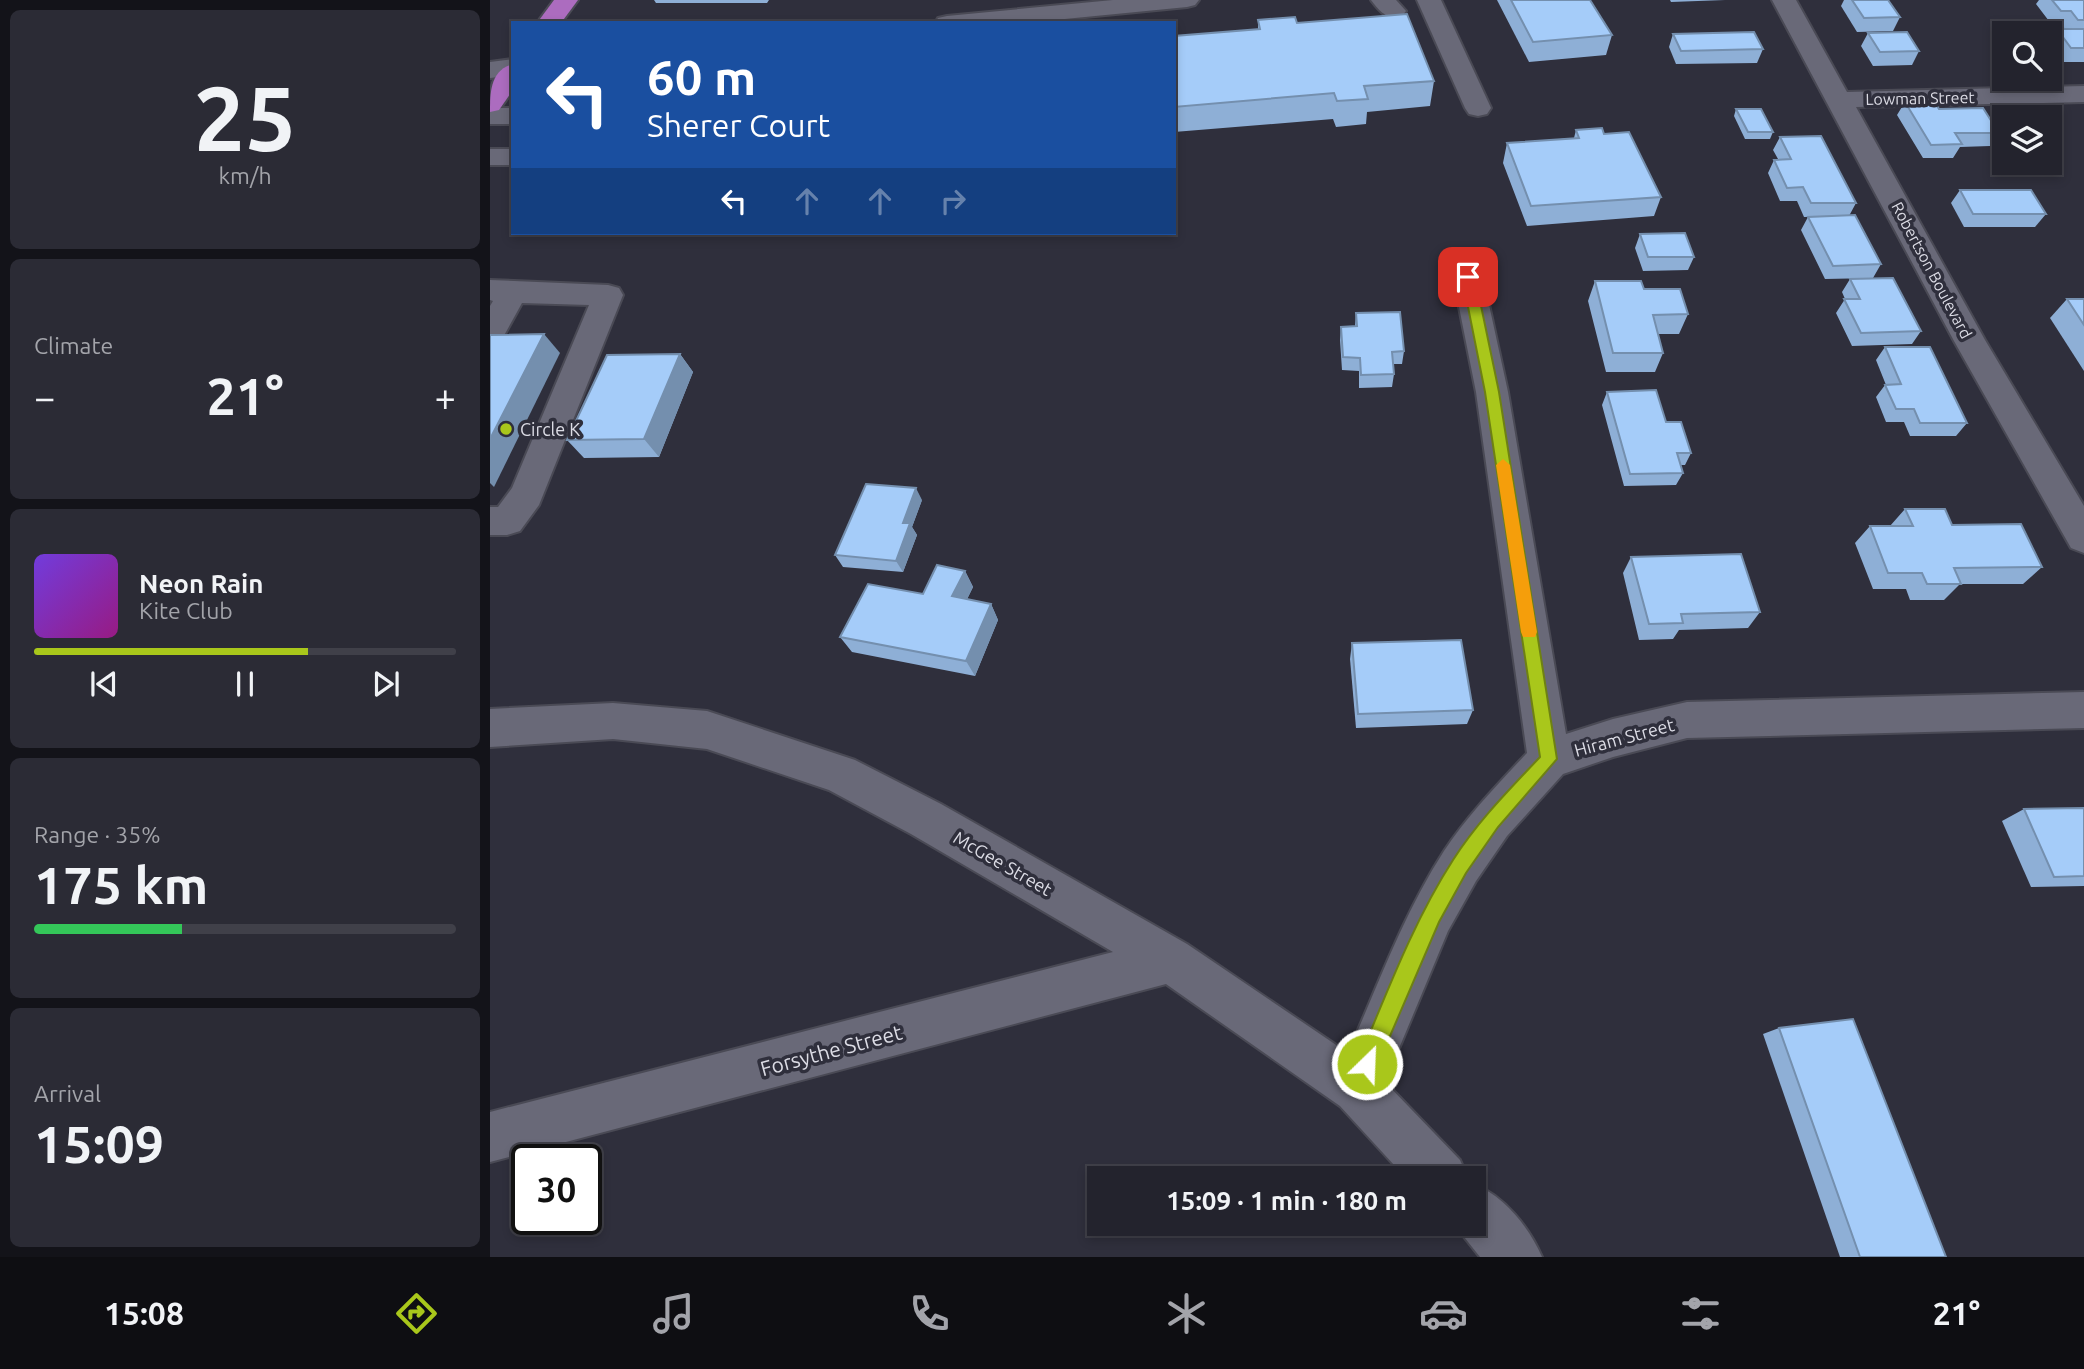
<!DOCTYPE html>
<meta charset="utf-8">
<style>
body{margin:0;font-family:Ubuntu,sans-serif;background:#2b2b35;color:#f1f3f6;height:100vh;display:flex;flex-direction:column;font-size:26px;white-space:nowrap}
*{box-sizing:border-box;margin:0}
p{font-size:23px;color:#a3a4aa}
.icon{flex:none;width:38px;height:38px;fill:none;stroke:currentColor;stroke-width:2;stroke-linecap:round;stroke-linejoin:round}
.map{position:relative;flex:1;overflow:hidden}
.details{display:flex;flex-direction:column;gap:10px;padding:10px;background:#131319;width:490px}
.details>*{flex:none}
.hud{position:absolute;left:21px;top:21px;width:665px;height:214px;border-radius:0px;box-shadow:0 4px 10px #0003,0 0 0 2px #404049;background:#1a4fa0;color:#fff;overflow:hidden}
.tools{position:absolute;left:1502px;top:21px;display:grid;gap:14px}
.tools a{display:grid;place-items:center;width:70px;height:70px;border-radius:0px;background:#23232d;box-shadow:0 4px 10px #0003,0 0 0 2px #404049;font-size:35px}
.speed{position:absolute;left:21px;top:1144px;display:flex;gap:14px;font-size:35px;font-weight:700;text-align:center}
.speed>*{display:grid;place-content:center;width:91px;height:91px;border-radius:50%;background:#23232d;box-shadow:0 4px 10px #0003,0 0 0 2px #404049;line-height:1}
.speed .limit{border:4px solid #111;border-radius:10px;background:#fff;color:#111}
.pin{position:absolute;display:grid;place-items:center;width:60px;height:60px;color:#fff;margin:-30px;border-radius:14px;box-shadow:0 4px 10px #0006}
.me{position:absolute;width:77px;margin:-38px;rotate:24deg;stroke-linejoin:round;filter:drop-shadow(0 0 5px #0008)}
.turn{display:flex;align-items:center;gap:24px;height:147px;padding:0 21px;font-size:32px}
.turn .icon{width:91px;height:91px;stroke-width:2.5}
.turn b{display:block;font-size:49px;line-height:60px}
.lanes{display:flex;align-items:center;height:66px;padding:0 21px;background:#0003;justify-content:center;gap:35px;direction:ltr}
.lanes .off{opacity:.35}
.big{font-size:52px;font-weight:700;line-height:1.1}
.details .widget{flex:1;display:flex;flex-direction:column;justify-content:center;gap:10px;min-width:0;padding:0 24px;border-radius:10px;background:#2b2b35}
.details .dial{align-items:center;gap:0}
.dial b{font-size:91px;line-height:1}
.song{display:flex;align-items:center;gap:21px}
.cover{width:84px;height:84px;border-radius:10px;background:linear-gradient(135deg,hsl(260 70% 55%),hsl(310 70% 35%))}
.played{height:7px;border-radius:4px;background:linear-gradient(90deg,#a9c71b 65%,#404049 65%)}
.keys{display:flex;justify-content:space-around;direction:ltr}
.heat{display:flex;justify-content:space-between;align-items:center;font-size:38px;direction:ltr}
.charge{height:10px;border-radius:5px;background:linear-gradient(90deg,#34c759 35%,#404049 0)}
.trip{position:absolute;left:597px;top:1166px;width:399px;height:70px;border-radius:0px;background:#23232d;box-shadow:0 4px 10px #0003,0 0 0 2px #404049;font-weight:700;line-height:70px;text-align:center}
.dock{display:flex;height:112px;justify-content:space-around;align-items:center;background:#0e0e12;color:#a3a4aa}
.dock .icon{width:49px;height:49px}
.dock .active{color:#a9c71b}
.dock b{font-size:32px;color:#f1f3f6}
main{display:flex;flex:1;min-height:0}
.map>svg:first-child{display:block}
</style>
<main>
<section class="details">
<div class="widget dial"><b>25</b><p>km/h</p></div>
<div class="widget"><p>Climate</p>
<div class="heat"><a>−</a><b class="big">21°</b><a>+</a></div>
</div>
<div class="widget">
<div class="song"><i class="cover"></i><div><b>Neon Rain</b><p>Kite Club</p></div></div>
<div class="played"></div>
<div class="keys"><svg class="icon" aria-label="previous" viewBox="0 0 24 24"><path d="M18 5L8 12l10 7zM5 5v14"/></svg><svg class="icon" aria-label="pause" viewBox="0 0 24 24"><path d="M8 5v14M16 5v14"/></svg><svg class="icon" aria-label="next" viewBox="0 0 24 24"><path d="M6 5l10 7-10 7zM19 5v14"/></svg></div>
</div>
<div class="widget"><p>Range · 35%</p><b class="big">175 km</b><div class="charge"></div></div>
<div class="widget"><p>Arrival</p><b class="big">15:09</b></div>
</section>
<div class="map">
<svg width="1594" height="1257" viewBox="0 0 1594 1257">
<rect width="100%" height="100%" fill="#2f2f3c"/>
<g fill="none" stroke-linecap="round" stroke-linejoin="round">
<g stroke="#4a4a55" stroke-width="4">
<g id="minor">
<polygon points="623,0 709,0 705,5 697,7 534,23 445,23 448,18 457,16"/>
<path d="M881,0H906L916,11L912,16C897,20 890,12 881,0Z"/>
<polygon points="927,0 951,0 1001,108 997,114 988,116 979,114 975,108"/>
<polygon points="1282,0 1306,0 1357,92 1594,86 1594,102 1366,107 1495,340 1594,506 1594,553 1581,548 1464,341"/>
<polygon points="23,59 23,75 0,78 0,62"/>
<rect x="0" y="108" width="23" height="16"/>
<rect x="0" y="149" width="23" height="16"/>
<path d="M978,267L989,270L993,277L1018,392L1076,734L1123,719L1197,702L1594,692V728L1197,738L1123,757L1073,774L1017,836L986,881L958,931L895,1082L970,1160L978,1178H916L850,1106L676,984L0,1162V1112L623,952L421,834L339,790L217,749L123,739L0,747V709L123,703L217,711L365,760L451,804L697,944L858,1053C888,985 914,913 954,851C978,815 1008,784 1037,753L986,392L963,277L967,270Z"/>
<polygon points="0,280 118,285 129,288 133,295 49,505 30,531 17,535 0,535 0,507 8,507 22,488 99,305 32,303 11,341 0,344 0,306 3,301 0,300"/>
<path d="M984,1184C1014,1196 1039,1227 1052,1257H990L963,1223H984Z"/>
</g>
</g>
<g stroke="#4a4a55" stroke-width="4">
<g id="highway">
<polygon points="64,0 88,0 71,23 47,23"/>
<path d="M23,64V90L9,110L0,112C0,93 0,70 23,64Z"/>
</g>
</g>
<use href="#minor" fill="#696978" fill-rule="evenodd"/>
<use href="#highway" fill="#ac6cbf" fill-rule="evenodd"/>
</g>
<g fill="#8eafd6">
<polygon points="164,0 279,0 277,3 166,3"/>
<polygon points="1007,0 1100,0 1122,35 1116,55 1039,62"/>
<polygon points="1180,0 1235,0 1181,2"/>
<polygon points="1354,0 1398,0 1410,17 1403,31 1367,32 1351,6"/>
<polygon points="1549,0 1594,0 1594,62 1572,62 1559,45 1559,41 1567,29 1575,29 1572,25 1562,25 1546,4"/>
<polygon points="768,20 807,23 944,81 940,106 877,112 876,124 846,127 843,119 684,132 684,36 768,29"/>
<polygon points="1378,33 1429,51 1422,65 1383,66 1371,46"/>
<polygon points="1183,34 1273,49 1267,63 1186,64 1179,47"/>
<polygon points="1415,102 1449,109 1509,133 1500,146 1470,147 1463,158 1433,158 1407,115"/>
<polygon points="1246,109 1283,132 1280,139 1255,139 1244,116"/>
<polygon points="1086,130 1114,134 1171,197 1164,216 1037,226 1013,163 1017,143 1084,138"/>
<polygon points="1290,137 1366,203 1359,216 1391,264 1383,278 1335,279 1311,230 1318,217 1314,217 1307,201 1290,201 1278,173 1284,160 1288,159 1283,150"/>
<polygon points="1470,190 1556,214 1545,227 1474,227 1461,203"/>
<polygon points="1150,234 1204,257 1198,270 1153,271 1145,248"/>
<polygon points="1360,279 1431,331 1422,344 1362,346 1346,313 1355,299 1352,292"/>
<polygon points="1105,281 1154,289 1198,314 1189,334 1168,334 1173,353 1165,372 1116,372 1098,301"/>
<polygon points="1577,299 1594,299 1594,371 1560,318"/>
<polygon points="866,313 914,351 912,364 903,364 904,374 902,387 869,388 869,371 852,370 850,340 851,327 865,326"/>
<polygon points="1395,347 1477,423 1466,436 1420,436 1414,422 1396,422 1386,397 1395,385 1396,385 1386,360"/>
<polygon points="190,354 203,372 169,457 94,458 77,440"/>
<polygon points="1117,392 1176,422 1201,453 1195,465 1190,465 1193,473 1186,485 1134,486 1112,405"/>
<polygon points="432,500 422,527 427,535 413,572 353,567 345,555"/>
<polygon points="1415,509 1462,525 1552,567 1533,584 1470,584 1454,600 1420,600 1416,589 1383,589 1365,543 1380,526 1400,526"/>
<polygon points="1141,557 1270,612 1258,628 1189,630 1183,639 1149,640 1133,573"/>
<polygon points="475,571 483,587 477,599 501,604 508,620 485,676 362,652 350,637 433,594"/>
<polygon points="862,643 983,710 977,724 866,728 860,659"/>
<polygon points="1594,808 1594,886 1541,887 1512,821 1534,809"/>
<polygon points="1289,1028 1456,1257 1350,1257 1273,1034"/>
</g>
<g fill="#748fae">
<polygon points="54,334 70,353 4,487 0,483 0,439"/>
<polygon points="190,354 203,372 169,457 154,439"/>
<polygon points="426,488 432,500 422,527 427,535 413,572 406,561 413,523"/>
<polygon points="475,571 483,587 471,612 462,596"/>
<polygon points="501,604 508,620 485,676 476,661"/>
</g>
<g fill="#a5ccf9" stroke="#748fae" stroke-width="2">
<polygon points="1021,0 1100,0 1122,35 1043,42"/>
<polygon points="1362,0 1398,0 1410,17 1374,18"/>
<polygon points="1562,0 1594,0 1594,20 1588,20 1581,11 1571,11"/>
<polygon points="917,14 944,81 874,86 878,99 847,101 844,93 684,107 684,36 770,29 768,20 805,17 807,23"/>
<polygon points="1567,29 1594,29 1594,48 1581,48"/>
<polygon points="1264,32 1273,49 1191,51 1183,34"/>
<polygon points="1417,32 1429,51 1390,52 1378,33"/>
<polygon points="1444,101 1449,109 1493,108 1509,133 1465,133 1472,144 1441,145 1415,102"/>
<polygon points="1246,109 1271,109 1283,132 1258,132"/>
<polygon points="1112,128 1114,134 1139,132 1171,197 1041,206 1017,143 1089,138 1086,130"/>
<polygon points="1331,136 1366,203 1321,203 1313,187 1297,188 1284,160 1301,159 1290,137"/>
<polygon points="1470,190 1541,190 1556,214 1483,214"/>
<polygon points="1365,215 1391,264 1343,266 1318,217"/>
<polygon points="1195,233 1204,257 1158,257 1150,234"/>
<polygon points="1403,278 1431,331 1371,333 1354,299 1370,299 1360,279"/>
<polygon points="1105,281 1151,281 1154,289 1190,289 1198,314 1163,315 1173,353 1123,353"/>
<polygon points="1577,299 1594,299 1594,325"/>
<polygon points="910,312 914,351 902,352 904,374 871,375 870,358 853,357 851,327 867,326 866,313"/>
<polygon points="54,334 0,439 0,335"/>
<polygon points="1395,347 1440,347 1477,423 1430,423 1424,409 1406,409 1395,385 1411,384"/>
<polygon points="190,354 154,439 77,440 117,355"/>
<polygon points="1166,390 1176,422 1191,422 1201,453 1187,453 1193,473 1140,474 1117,392"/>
<polygon points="376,484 426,488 413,523 420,523 406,561 345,555"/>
<polygon points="1415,509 1455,509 1462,525 1531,524 1552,567 1464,568 1471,584 1437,584 1432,573 1398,573 1380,526 1423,526"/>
<polygon points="1251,554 1270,612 1191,614 1193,623 1159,624 1141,557"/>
<polygon points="447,565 475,571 462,596 501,604 476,661 350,637 378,584 433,594"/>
<polygon points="971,640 983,710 868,714 862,643"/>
<polygon points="1594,808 1594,876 1564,877 1534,809"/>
<polygon points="1363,1019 1456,1257 1370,1257 1289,1028"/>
</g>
<path fill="#a9c71b" stroke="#6e8112" stroke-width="2" d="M978,273L985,277L1009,392L1067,759L1008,827L976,873L949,922L885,1071L877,1074L870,1071L867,1064C896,995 923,922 963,860C988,821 1019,790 1050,757L995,392L972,277Z"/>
<polygon fill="#f59e0b" points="1013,459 1020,465 1047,632 1045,637 1033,637 1031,632 1006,465"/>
<circle fill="#a9c71b" stroke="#2f2f3c" stroke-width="2.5" cx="16" cy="429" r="7"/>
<g text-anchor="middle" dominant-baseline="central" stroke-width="7" stroke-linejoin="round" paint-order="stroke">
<g font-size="16" fill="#dcdce5" stroke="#2f2f3c">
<text transform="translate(1430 98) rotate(-1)">Lowman Street</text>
<text transform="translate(1442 270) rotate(62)">Robertson Boulevard</text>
</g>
<g font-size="18" fill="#dcdce5" stroke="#2f2f3c" text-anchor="start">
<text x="30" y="429">Circle K</text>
</g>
<g font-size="18" fill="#dcdce5" stroke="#2f2f3c">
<text transform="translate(1134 737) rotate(-15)">Hiram Street</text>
<text transform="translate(513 863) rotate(30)">McGee Street</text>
</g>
<g font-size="21" fill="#dcdce5" stroke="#2f2f3c">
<text transform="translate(341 1050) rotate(-15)">Forsythe Street</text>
</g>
</g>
</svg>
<div class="tools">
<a><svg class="icon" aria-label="search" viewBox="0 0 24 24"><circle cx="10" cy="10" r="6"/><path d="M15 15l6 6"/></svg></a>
<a><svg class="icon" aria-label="layers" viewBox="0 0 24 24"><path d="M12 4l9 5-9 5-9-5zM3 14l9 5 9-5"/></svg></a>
</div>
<div class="speed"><div class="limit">30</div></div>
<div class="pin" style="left:978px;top:277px;background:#d93025"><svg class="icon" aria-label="arrive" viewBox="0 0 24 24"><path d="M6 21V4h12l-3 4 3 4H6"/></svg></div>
<svg class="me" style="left:877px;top:1064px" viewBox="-20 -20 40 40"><circle r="17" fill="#a9c71b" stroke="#fff" stroke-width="3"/><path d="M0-11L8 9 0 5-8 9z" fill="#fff"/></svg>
<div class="trip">15:09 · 1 min · 180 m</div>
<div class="hud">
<div class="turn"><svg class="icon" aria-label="left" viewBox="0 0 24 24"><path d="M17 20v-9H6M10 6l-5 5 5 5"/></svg><div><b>60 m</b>Sherer Court</div></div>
<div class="lanes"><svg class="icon" aria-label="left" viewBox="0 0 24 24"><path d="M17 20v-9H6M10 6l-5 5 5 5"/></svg><svg class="icon off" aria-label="ahead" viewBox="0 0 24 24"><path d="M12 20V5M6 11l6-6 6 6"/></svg><svg class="icon off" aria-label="ahead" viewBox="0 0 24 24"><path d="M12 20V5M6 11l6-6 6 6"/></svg><svg class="icon off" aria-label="right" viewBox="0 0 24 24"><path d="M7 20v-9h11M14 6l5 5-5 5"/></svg></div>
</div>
</div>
</main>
<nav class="dock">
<b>15:08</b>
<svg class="icon active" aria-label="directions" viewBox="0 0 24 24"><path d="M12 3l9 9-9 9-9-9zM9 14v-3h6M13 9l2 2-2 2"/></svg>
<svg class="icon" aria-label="music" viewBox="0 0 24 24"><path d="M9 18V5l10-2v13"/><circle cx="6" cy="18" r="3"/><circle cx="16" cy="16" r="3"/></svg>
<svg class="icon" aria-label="phone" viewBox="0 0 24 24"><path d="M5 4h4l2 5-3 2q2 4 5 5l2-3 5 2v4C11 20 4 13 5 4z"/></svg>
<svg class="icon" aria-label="climate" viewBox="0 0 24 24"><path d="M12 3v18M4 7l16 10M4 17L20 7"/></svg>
<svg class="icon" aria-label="car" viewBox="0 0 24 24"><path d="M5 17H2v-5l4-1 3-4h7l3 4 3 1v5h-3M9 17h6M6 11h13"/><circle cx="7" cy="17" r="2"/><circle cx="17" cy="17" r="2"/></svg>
<svg class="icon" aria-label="filters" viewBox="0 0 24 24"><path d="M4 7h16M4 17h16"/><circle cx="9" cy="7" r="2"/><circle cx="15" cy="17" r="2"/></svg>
<b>21°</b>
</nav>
